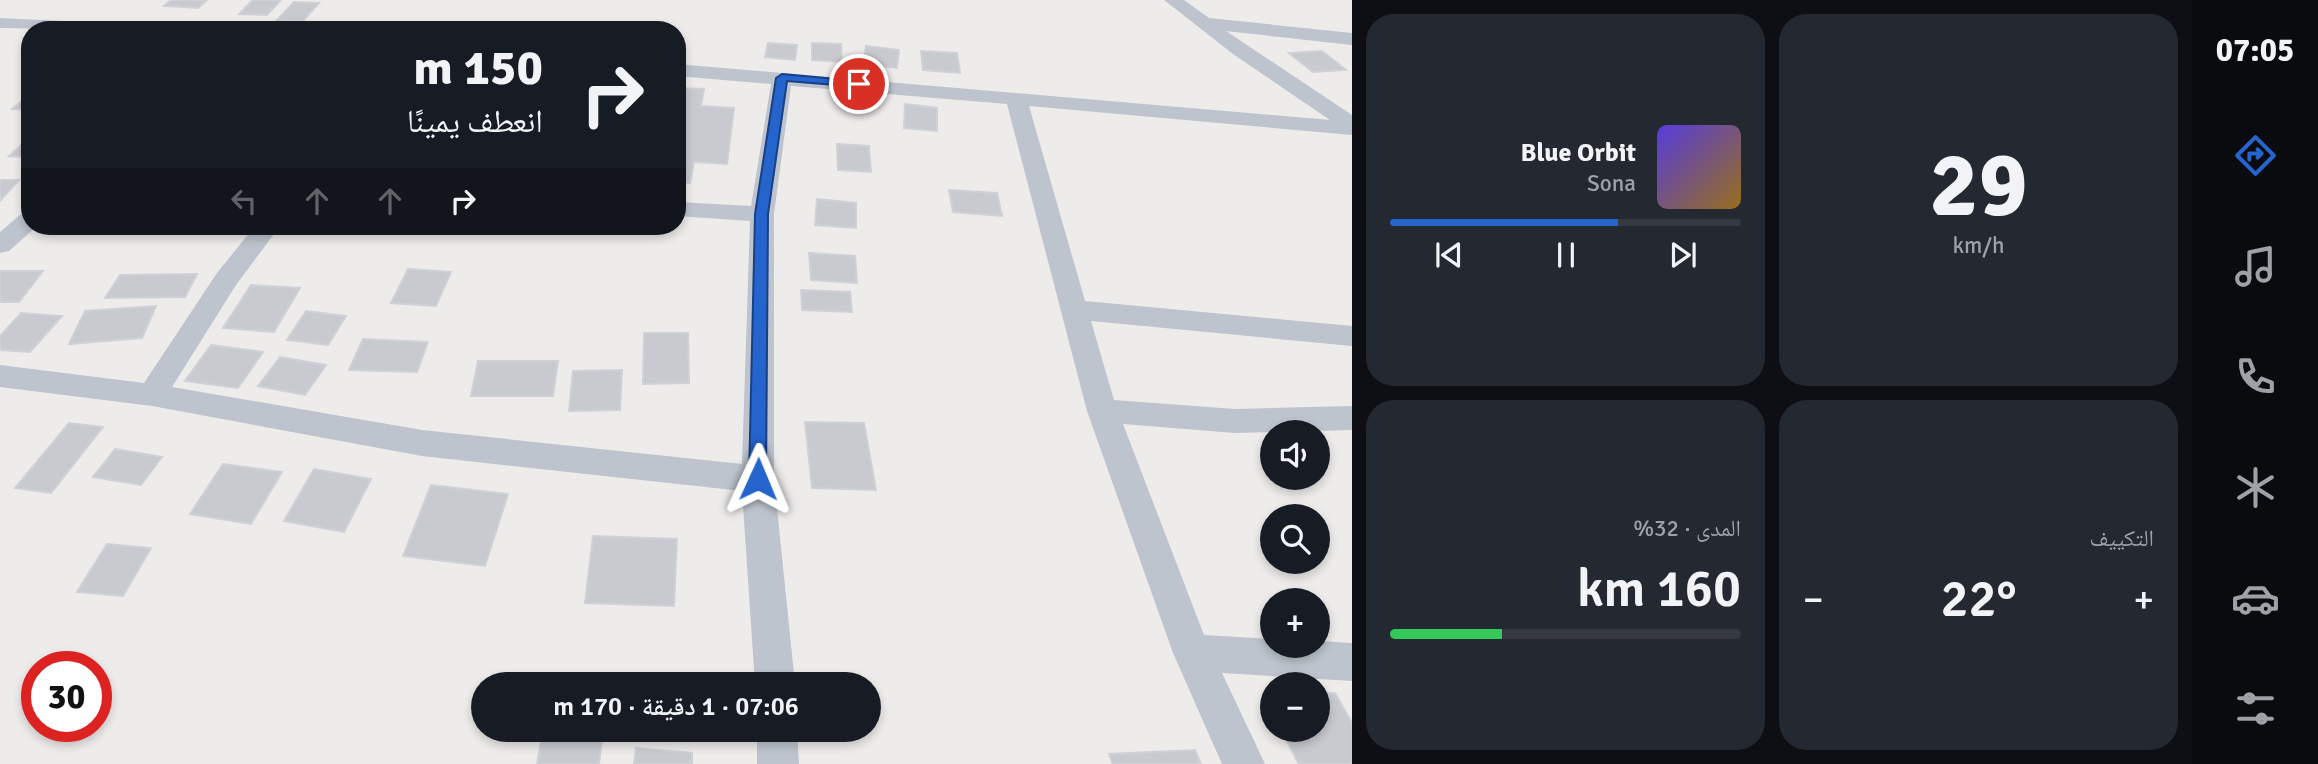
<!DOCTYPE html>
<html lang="ar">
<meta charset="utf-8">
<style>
body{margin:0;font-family:Signika,"Noto Naskh Arabic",sans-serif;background:#242831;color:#f1f3f6;direction:rtl;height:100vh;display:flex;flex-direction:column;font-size:26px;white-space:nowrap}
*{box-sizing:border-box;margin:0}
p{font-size:23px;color:#9ea1a6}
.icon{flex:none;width:38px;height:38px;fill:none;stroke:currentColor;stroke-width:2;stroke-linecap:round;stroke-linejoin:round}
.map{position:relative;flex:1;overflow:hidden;direction:ltr}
.panel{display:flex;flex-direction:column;gap:14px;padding:14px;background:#0d0f14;width:840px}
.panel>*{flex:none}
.guide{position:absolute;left:21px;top:21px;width:665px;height:214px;border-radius:28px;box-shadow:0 4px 10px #0003;direction:rtl;background:#171b24;color:#f1f3f6;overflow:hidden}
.buttons{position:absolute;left:1260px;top:420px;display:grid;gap:14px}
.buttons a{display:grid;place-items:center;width:70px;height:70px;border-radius:50%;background:#171b24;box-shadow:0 4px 10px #0003;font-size:35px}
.speed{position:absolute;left:21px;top:651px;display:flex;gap:14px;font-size:35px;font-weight:700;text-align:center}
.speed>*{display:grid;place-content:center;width:91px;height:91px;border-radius:50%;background:#171b24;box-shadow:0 4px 10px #0003;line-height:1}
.speed .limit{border:10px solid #d22;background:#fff;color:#111}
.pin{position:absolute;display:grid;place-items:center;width:60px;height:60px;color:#fff;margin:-30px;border:4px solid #fff;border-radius:50%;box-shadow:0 2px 7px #0007}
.me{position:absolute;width:77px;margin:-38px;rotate:1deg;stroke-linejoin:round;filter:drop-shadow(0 0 5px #0008)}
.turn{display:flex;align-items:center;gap:24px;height:147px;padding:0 28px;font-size:32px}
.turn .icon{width:91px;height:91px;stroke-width:2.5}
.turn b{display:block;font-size:49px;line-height:60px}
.lanes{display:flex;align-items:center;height:66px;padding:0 28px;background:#0003;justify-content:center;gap:35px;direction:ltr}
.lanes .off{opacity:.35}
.big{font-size:52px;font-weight:600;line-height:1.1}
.panel .card{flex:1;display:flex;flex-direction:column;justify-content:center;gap:10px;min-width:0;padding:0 24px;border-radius:28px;background:#242831}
.panel .dial{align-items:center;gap:0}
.dial b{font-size:91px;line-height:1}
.song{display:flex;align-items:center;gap:21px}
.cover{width:84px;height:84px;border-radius:10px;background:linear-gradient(135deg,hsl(250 70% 55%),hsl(40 70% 35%))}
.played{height:7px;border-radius:4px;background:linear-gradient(90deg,#2563cd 65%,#363941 65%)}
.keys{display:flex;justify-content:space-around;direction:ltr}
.heat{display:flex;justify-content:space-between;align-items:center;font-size:38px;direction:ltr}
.charge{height:10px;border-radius:5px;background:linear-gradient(90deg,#34c759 32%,#363941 0)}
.panel .tiles{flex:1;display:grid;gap:14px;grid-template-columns:repeat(2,1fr)}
.trip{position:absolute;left:471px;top:672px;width:410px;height:70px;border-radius:35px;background:#171b24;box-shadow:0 4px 10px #0003;font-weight:600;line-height:70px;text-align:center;direction:rtl}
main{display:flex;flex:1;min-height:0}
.menu{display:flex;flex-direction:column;width:126px;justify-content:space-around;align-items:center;background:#090b0e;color:#9ea1a6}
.menu .icon{width:49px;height:49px}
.menu .active{color:#2563cd}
.menu b{font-size:32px;color:#f1f3f6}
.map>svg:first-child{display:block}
</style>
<main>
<nav class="menu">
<b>07:05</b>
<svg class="icon active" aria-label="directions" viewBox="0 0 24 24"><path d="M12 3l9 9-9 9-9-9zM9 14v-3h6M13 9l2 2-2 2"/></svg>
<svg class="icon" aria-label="music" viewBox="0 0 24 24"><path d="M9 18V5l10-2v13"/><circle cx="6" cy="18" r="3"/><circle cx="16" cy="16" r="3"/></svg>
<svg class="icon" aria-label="phone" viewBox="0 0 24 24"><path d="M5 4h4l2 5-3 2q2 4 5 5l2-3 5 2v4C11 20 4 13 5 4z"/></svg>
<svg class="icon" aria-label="climate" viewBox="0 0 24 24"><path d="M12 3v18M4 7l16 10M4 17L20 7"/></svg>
<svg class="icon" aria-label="car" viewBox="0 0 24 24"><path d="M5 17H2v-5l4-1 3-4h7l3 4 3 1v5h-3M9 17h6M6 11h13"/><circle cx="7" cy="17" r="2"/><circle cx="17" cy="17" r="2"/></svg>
<svg class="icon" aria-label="filters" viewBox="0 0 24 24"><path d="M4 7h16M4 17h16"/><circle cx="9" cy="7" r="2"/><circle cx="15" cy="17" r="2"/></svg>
</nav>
<section class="panel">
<div class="tiles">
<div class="card dial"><b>29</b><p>km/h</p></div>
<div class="card">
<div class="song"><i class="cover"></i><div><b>Blue Orbit</b><p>Sona</p></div></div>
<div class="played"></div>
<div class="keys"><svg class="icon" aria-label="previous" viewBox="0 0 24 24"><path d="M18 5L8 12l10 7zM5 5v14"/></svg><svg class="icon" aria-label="pause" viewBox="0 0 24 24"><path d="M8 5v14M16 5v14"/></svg><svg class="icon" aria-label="next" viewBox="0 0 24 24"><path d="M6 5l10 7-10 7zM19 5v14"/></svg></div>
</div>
<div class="card"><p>التكييف</p>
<div class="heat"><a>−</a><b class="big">22°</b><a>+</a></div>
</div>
<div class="card"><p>المدى · 32%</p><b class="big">160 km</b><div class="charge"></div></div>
</div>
</section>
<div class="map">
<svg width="1352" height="764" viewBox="0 0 1352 764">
<rect width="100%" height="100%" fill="#eeebeb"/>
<g fill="#c8cad0" stroke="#cfd1d7" stroke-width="2">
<polygon points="171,0 207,0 198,8 164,6"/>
<polygon points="253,0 281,0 267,15 239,14"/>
<polygon points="294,2 319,3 303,21 277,20"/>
<polygon points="768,43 797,45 795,60 765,57"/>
<polygon points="812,43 841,44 842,62 812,60"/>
<polygon points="866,46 899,50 897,68 863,64"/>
<polygon points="921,51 957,53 960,73 923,70"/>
<polygon points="1322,51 1346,70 1313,72 1289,53"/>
<polygon points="677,88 704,89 701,106 734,108 727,164 694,162 690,183 677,182"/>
<polygon points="26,98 30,98 30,110 12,109"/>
<polygon points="905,104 937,108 937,131 904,128"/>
<polygon points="30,137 30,157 9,156"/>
<polygon points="837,144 869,146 871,172 838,170"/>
<polygon points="0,180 19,180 0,201"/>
<polygon points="949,190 997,193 1002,216 953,212"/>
<polygon points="817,199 856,203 856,228 815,225"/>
<polygon points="809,253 855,256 857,283 811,280"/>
<polygon points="408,269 451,272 436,306 391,303"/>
<polygon points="0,271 43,271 19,302 0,302"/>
<polygon points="197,274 185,297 105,298 120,275"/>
<polygon points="251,285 300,288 274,332 223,328"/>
<polygon points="801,290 850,292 852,312 802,310"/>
<polygon points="156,306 142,338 69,344 85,311"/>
<polygon points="306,311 346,316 328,345 287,340"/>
<polygon points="21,313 62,316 30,352 0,350 0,336"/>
<polygon points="644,333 688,333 689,383 643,384"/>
<polygon points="363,339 428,342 417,372 349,370"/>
<polygon points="211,345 263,352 238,388 185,381"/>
<polygon points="280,357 326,365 305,395 258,386"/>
<polygon points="478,361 558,361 553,396 471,396"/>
<polygon points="622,370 620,410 569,411 573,371"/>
<polygon points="805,422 864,423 876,490 812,488"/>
<polygon points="69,423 103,427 51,493 15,488"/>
<polygon points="115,449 162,457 141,485 93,477"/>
<polygon points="223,464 282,472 251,524 190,514"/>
<polygon points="314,469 371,479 344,532 284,521"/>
<polygon points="431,485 508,494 485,566 403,556"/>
<polygon points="593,536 677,539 674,606 585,603"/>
<polygon points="107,544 151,548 123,596 77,592"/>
<polygon points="1335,693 1352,723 1352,764 1299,764 1281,730 1318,730 1318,694"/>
<polygon points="543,730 603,730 599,764 537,764"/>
<polygon points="636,748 692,753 692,764 634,764"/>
<polygon points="1195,750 1201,764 1113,764 1109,754"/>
</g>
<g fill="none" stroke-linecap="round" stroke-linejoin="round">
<g fill="#bdc4cd" fill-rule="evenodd">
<polygon points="1164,0 1184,0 1209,18 1352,33 1352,45 1226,31 1352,115 1352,135 1029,106 1085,301 1352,326 1352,346 1091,321 1114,400 1235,409 1352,406 1352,430 1235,433 1123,424 1204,635 1272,639 1272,646 1318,646 1318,641 1352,643 1352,681 1222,673 1265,764 1222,764 1173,653 1087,411 1007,104 791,86 774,214 774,479 795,684 755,684 742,491 422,456 152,406 0,387 0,365 144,383 217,273 255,226 280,226 236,285 172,387 422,430 742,464 750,221 677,216 677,202 751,206 771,84 677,76 677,64 1330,120 1233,54"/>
<polygon points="0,18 127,24 136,30 0,28"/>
<polygon points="30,212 30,226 37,226 9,251 0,253 0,232 21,214"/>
<polygon points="757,730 797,730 799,764 757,764"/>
</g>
</g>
<polygon fill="#2563cd" stroke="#184085" stroke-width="2" points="782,74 859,81 864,84 859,87 787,81 768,214 766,479 764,484 758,487 751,484 749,479 755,214 776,78"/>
</svg>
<div class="buttons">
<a><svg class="icon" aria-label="sound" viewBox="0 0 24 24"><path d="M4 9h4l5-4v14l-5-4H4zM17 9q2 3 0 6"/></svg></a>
<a><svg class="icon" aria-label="search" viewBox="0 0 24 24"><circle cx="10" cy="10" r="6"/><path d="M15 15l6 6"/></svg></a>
<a>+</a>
<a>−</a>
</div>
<div class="speed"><div class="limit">30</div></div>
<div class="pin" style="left:859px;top:84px;background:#d93025"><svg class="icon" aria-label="arrive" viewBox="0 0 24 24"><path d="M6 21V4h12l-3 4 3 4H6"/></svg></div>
<svg class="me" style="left:758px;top:479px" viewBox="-20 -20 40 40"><path d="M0-17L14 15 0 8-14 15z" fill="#2563cd" stroke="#fff" stroke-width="4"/></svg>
<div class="trip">07:06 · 1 دقيقة · 170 m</div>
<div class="guide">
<div class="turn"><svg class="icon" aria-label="right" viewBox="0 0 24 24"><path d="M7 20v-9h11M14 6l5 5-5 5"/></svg><div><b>150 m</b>انعطف يمينًا</div></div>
<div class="lanes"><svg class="icon off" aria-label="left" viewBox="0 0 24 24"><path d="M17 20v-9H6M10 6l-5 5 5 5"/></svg><svg class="icon off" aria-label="ahead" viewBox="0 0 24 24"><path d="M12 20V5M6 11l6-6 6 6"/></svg><svg class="icon off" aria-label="ahead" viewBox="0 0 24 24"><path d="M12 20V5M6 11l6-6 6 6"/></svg><svg class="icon" aria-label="right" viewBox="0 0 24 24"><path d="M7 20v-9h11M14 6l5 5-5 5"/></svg></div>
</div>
</div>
</main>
